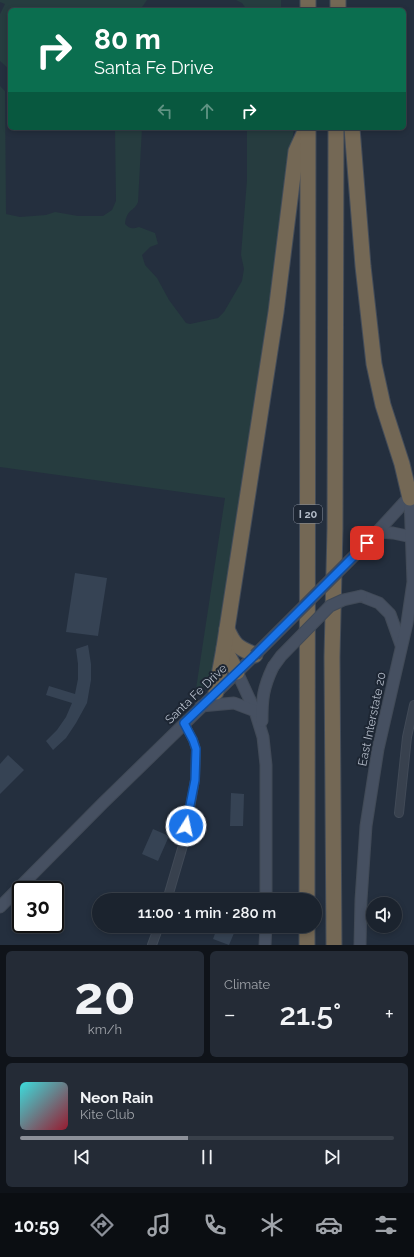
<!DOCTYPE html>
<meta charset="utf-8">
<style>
body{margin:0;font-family:Raleway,sans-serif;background:#242b36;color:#f1f3f6;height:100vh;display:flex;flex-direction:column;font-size:15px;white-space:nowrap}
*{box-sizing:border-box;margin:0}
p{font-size:13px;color:#a0a4aa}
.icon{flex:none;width:22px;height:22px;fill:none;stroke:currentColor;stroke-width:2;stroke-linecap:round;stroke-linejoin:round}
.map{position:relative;height:945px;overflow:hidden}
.drawer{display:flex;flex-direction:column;gap:6px;padding:6px;background:#0f1319;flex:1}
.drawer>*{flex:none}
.top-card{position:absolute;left:8px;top:8px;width:398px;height:122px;border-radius:6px;box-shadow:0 2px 6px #0003,0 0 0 1px #39404a;background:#0b6e4f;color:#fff;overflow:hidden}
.fabs{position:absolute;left:366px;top:897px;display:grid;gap:8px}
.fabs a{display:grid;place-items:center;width:36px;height:36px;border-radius:50%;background:#1b232e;box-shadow:0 2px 6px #0003,0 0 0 1px #39404a;font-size:20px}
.speed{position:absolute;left:12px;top:881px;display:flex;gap:8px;font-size:20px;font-weight:700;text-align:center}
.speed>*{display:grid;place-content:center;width:52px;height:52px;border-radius:50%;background:#1b232e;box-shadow:0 2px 6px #0003,0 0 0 1px #39404a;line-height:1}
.speed .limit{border:2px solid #111;border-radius:6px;background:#fff;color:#111}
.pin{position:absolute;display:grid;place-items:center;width:34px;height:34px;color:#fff;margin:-17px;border-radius:8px;box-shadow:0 2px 6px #0006}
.me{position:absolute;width:44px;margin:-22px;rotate:10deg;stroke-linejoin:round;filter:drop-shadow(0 0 3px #0008)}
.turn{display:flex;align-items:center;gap:14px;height:84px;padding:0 20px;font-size:18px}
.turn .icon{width:52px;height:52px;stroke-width:2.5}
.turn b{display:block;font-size:28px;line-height:34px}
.lanes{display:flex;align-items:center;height:38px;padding:0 20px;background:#0003;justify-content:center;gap:20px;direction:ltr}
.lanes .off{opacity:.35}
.big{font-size:30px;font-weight:600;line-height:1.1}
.drawer .widget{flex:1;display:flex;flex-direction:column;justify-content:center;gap:6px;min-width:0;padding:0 14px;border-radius:6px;background:#242b36}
.drawer .dial{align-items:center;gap:0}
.dial b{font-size:52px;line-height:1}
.song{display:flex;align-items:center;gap:12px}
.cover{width:48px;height:48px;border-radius:6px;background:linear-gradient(135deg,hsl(180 70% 55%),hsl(350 70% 35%))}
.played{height:4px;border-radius:2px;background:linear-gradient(90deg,#8c9099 45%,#39404a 45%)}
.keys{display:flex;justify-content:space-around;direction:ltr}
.heat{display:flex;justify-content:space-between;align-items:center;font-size:22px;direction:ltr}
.drawer .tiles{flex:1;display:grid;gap:6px;grid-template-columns:1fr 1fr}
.widget:last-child{grid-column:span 2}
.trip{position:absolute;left:92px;top:893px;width:230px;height:40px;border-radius:20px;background:#1b232e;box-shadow:0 2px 6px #0003,0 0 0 1px #39404a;font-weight:600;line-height:40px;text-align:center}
.tabs{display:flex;height:64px;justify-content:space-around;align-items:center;background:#0b0e12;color:#a0a4aa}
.tabs .icon{width:28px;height:28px}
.tabs .current{color:#8c9099}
.tabs b{font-size:18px;color:#f1f3f6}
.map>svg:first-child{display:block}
</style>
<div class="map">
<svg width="414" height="945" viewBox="0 0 414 945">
<rect width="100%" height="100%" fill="#242f3e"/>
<g fill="#263c3f">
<polygon points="0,0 147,0 140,10 10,10 10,70 0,61 0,14 5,4 0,2"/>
<polygon points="236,0 281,0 281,10 247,10 242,3"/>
<path d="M0,86L5,91L6,214L20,217L46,215L55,212L78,216H103L112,210L116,201L115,128H142L138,202C134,212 127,208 125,224C130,229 132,229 139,227L155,233L158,244L150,247L142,255L145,265L157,278L169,300L186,323L190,324L218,318L224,312L242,281L244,269L241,255L247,180V128H294L259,386L227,579L215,666L210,681L202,690L196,689L225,498L0,467Z"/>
</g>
<g fill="#364354">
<polygon points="75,573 107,578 98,636 66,632"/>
<polygon points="88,645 91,664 91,680 87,703 76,723 66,738 53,750 46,741 57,730 66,717 72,703 46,695 49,686 75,694 78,679 78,664 76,649"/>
<polygon points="8,755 24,770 0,794 0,764"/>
<polygon points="231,793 244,794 243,826 230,826"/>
<polygon points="153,829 169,836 158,861 142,854"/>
<polygon points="203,926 237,926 229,945 213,939 216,931"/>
</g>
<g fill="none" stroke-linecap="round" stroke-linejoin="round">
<g stroke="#414a57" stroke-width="10">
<g id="street">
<polyline points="399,813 407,737 414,705"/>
<polyline points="167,900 184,842 195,780 196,749 193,740 184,723"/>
<polyline points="152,945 159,926"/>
</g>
</g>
<g stroke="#414a57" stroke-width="13">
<g id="secondary">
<polyline points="378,532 393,533 412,537"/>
<polyline points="367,543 411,495"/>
<polyline points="361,596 379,603 390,614 401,645"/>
<polyline points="237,672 255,711 263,737 266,765 266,900"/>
<polyline points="201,706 234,703 255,711"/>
<path d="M262,721C262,699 263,688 273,667"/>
<polyline points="0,907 103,803 255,655"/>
<polyline points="265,945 266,926"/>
<polyline points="360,945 361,900 366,826 378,749 407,623 413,582 410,498"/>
</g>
</g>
<g stroke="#434c59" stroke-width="17">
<g id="highway">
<polyline points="308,0 308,10"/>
<polyline points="338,10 338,0"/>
<polyline points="352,128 363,266 374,364 383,405 402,464 410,498"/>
<path d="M227,629C235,647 238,647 255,655"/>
<polyline points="224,648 237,672"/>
<polyline points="216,692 224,648 276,312 296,151 306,129"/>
<polyline points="307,900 308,128"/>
<polyline points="307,926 307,945"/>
<polyline points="334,945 332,657 335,528 336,128"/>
</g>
</g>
<use href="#street" stroke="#38414e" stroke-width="8"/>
<use href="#secondary" stroke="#465061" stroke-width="11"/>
<use href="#highway" stroke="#746855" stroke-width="15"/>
<g stroke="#414a57" stroke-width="13" stroke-linecap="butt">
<g id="secondary-bridge">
<polyline points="255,655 367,543"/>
<polyline points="273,667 281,656 330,606 343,600 361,596"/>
</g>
</g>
<use href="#secondary-bridge" stroke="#465061" stroke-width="11"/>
</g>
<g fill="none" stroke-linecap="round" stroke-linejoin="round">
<g stroke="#114b97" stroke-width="10">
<polyline id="route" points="186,826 195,780 196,749 193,740 184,723 255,655 367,543"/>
</g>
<use href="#route" stroke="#1a73e8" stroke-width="7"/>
</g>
<g text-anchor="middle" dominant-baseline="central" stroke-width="4" stroke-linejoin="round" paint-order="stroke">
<rect fill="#1d2633" stroke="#878f9c" stroke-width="1" x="294" y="505" width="28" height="18" rx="3"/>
<g font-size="11" font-weight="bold" fill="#b4bcc9">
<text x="308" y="514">I 20</text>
</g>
<g font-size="12" fill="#b4bcc9" stroke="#1d2633">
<text transform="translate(196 694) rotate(-44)">Santa Fe Drive</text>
<text transform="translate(372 719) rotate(-78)">East Interstate 20</text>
</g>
</g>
</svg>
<div class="fabs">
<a><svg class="icon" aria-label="sound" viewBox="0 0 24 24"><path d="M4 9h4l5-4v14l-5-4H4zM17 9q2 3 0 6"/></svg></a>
</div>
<div class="speed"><div class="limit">30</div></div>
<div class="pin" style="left:367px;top:543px;background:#d93025"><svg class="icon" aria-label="arrive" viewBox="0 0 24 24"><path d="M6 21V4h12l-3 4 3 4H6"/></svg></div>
<svg class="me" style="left:186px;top:826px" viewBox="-20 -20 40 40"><circle r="17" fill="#1a73e8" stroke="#fff" stroke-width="3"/><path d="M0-11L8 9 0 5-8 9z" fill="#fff"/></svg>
<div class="trip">11:00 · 1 min · 280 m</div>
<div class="top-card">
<div class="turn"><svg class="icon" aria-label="right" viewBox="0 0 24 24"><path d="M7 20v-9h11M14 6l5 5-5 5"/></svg><div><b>80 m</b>Santa Fe Drive</div></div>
<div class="lanes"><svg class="icon off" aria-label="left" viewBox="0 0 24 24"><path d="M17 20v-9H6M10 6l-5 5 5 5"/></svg><svg class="icon off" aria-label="ahead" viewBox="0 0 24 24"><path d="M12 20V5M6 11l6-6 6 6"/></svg><svg class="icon" aria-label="right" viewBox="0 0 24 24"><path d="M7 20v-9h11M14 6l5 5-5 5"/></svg></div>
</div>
</div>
<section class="drawer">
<div class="tiles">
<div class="widget dial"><b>20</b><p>km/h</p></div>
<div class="widget"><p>Climate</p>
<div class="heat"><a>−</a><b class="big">21.5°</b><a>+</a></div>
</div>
<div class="widget">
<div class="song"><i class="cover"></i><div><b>Neon Rain</b><p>Kite Club</p></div></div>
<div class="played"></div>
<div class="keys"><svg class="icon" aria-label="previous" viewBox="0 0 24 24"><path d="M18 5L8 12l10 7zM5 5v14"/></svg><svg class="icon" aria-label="pause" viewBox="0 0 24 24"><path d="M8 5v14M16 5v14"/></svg><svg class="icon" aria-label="next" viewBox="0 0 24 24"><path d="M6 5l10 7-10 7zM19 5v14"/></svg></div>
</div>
</div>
</section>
<nav class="tabs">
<b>10:59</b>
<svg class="icon current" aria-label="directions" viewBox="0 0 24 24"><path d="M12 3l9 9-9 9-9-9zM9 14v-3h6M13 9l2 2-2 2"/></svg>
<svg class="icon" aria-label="music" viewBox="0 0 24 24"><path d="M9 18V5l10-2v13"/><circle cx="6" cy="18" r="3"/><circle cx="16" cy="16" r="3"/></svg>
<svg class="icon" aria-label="phone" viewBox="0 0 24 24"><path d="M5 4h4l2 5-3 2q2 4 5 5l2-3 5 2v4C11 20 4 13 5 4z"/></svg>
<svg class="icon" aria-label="climate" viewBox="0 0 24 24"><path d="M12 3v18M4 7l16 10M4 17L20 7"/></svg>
<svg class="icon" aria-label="car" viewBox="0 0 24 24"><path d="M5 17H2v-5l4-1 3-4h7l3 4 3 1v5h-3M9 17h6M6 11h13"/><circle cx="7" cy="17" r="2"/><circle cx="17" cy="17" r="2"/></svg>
<svg class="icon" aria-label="filters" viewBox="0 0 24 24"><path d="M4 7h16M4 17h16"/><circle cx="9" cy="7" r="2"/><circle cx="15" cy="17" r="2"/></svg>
</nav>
